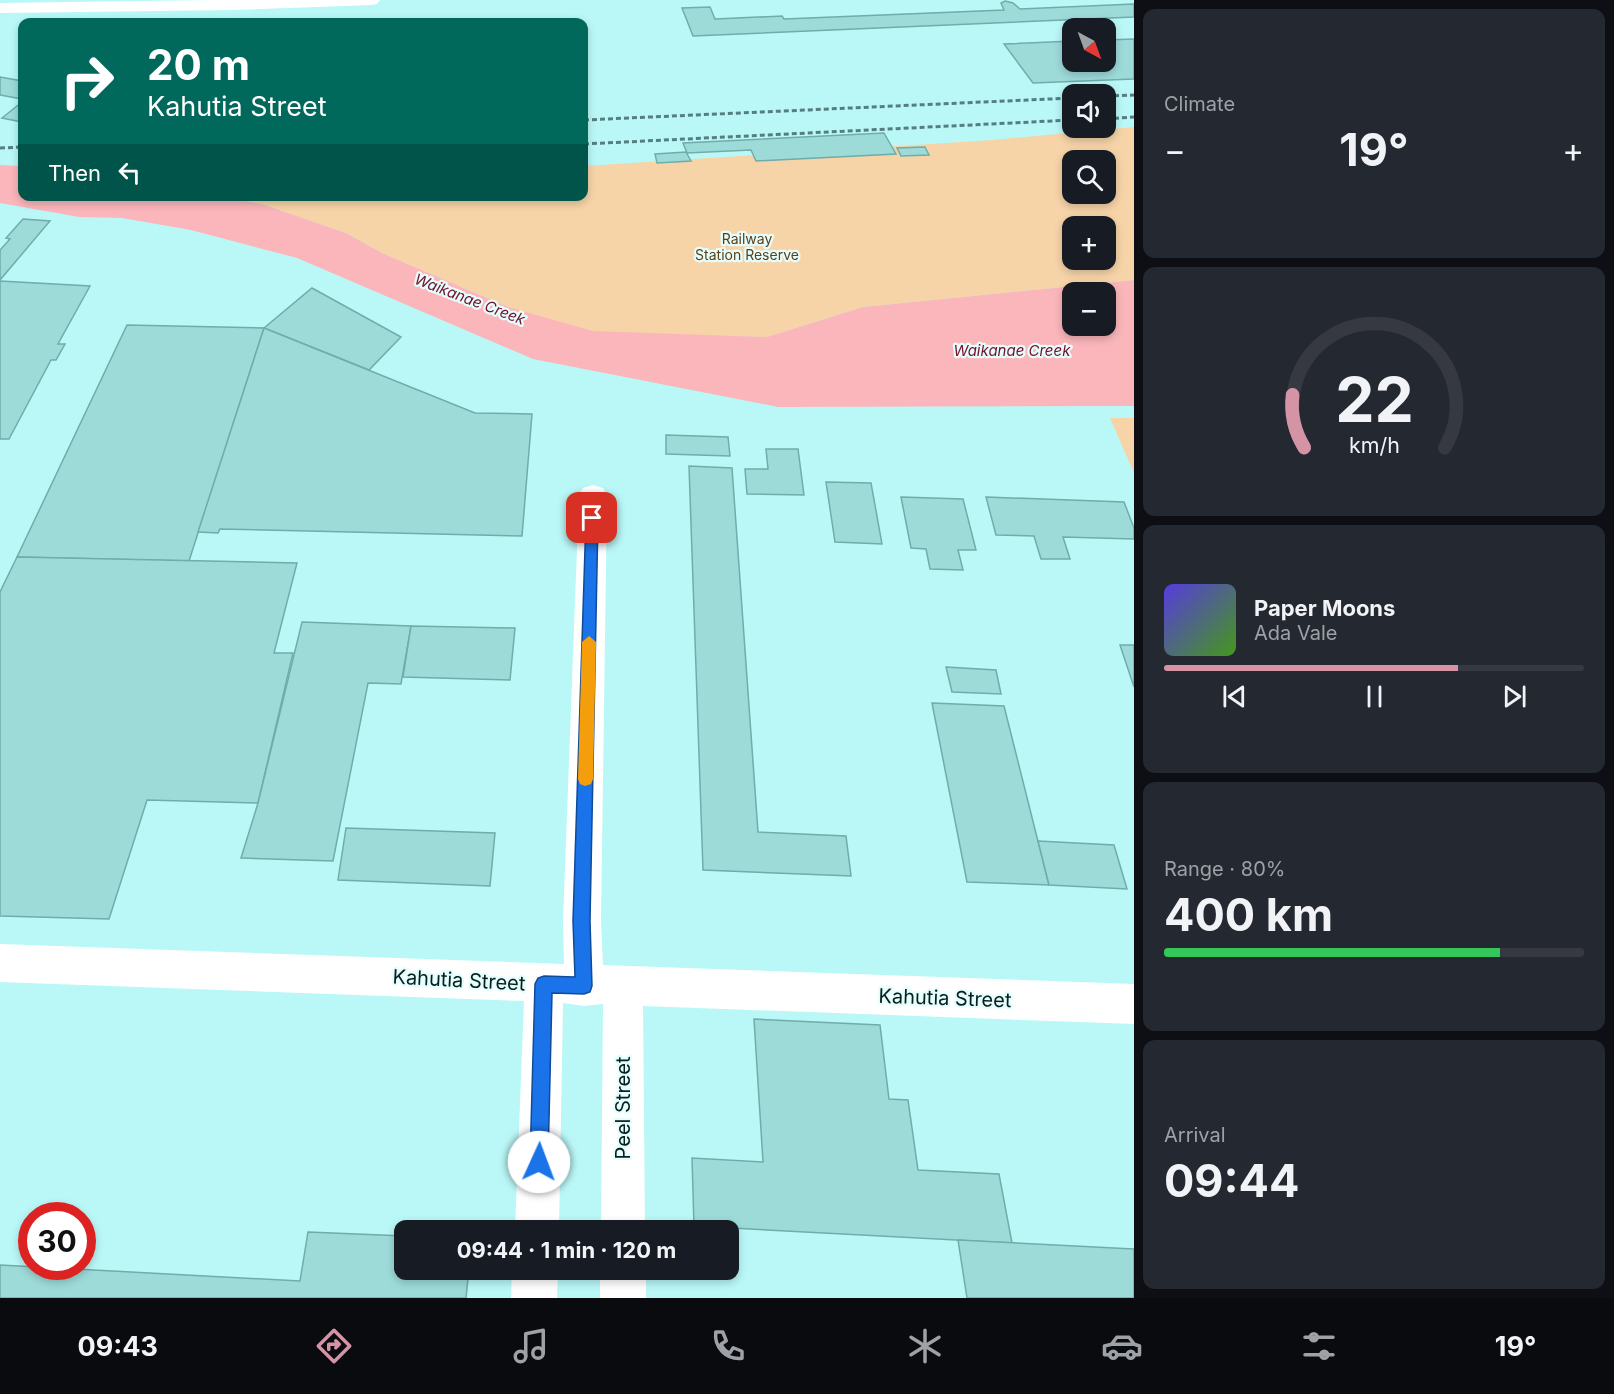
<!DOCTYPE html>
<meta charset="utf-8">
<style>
body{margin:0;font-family:Inter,sans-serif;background:#242831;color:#f1f3f6;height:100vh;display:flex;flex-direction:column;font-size:22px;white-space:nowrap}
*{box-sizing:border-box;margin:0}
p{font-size:20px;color:#9ea1a6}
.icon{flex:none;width:33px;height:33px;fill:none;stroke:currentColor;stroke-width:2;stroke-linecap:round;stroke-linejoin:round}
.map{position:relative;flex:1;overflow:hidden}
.side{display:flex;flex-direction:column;gap:9px;padding:9px;background:#0d0f14;width:480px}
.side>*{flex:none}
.top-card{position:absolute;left:18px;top:18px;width:570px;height:183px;border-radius:12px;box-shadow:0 3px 9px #0003;background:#00695c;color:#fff;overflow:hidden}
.needle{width:39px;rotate:139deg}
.tools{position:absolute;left:1062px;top:18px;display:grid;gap:12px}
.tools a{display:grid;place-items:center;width:54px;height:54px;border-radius:12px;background:#171b24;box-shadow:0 3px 9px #0003;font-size:30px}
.speed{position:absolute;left:18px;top:1202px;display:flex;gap:12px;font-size:30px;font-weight:700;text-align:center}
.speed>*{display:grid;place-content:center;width:78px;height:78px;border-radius:50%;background:#171b24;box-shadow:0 3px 9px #0003;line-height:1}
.speed .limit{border:9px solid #d22;background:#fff;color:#111}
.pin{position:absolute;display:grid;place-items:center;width:51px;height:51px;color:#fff;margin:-26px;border-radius:12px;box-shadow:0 3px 9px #0006}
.me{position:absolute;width:66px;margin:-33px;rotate:2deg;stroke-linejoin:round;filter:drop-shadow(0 0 4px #0008)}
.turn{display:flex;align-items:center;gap:21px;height:126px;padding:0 30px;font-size:27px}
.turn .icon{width:78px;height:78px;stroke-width:2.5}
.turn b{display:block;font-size:42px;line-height:51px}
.then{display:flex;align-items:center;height:57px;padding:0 30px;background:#0003;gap:12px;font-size:22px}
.big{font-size:45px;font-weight:700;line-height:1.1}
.side .card{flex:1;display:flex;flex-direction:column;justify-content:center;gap:9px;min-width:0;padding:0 21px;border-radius:12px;background:#242831}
.side .dial{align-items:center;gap:0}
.dial svg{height:156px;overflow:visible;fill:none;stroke:#363941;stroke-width:7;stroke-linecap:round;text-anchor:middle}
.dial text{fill:#f1f3f6;stroke:none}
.song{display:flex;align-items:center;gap:18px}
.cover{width:72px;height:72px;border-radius:9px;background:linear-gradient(135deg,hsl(250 70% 55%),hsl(100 70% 35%))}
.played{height:6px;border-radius:3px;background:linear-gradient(90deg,#d594a6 70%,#363941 70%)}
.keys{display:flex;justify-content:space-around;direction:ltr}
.heat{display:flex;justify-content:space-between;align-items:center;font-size:33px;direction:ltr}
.charge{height:9px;border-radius:4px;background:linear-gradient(90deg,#34c759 80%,#363941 0)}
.trip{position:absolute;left:394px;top:1220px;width:345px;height:60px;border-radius:12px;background:#171b24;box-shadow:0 3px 9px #0003;font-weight:700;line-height:60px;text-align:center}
.dock{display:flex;height:96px;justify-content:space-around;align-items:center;background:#090b0e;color:#9ea1a6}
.dock .icon{width:42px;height:42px}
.dock .current{color:#d594a6}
.dock b{font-size:27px;color:#f1f3f6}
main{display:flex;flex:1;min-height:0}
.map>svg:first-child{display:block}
</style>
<main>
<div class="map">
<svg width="1134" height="1298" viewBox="0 0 1134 1298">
<rect width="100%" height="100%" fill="#baf8f7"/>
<g fill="#f7d4a8" fill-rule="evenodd">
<path d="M1134,127V280L863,307L767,337L586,334L508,307L382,253L346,233L262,204L216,197L584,196V166L992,140ZM1072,160H1106V194H1072ZM1072,226H1106V260H1072Z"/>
<polygon points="1110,418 1134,418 1134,473"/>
</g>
<path fill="#fbb6bb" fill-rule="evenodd" d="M0,165L22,166V196H216L262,204L346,233L382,253L508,307L593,331L767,337L863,307L1134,280V406L778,407L533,359L297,258L191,230L122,218L79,217L0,203ZM1072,292H1106V326H1072Z"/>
<g fill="#9ddbd9" stroke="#6facaa" stroke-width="1.5">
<polygon points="1005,1 1013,3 1020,9 1134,4 1134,17 693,36 682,8 710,7 715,19 782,16 784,19 1004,10 1001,3"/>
<polygon points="1134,39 1134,79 1033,83 1004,44 1072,41 1072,62 1106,62 1106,40"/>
<polygon points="0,77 22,81 22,99 0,95"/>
<polygon points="22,102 22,122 2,118"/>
<polygon points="884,133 896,154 756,161 751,150 687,153 683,143"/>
<polygon points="925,147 929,155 901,156 897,148"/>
<polygon points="686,152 691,161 657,163 655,154"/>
<polygon points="23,219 50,221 0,280 0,250 10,239 6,238"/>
<polygon points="0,281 90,286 58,344 65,344 56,360 51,360 9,439 0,439"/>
<polygon points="312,288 401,337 369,370 264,328"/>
<polygon points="127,325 264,328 189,561 17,557"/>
<polygon points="264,328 475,413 532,414 522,536 220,529 218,533 198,532"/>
<polygon points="666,435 728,437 730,456 666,454"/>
<polygon points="766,449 798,449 804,495 747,494 745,469 768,469"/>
<polygon points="689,466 732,468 758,832 846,836 851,876 703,870"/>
<polygon points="826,482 871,483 882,544 835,542"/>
<polygon points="901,497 963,499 976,550 958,550 963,570 930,569 926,549 911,548"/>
<polygon points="986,497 1124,502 1134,528 1134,539 1063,537 1070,559 1041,559 1034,536 996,535"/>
<polygon points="17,557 297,563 274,653 293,653 258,803 147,800 109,919 0,916 0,592"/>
<polygon points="302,622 411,626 401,684 368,683 333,861 241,858 258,803"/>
<polygon points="411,626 515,628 510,680 403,677"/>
<polygon points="1120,645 1134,645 1134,687"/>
<polygon points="946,667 996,670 1001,694 952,692"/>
<polygon points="932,703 1004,706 1049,885 967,882"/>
<polygon points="346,828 495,833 490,886 338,880"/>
<polygon points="1038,841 1114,845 1127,889 1049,885"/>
<polygon points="754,1019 880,1025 889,1099 908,1100 918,1170 999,1174 1012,1243 694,1226 692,1158 763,1162"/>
<polygon points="308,1232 405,1236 405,1269 469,1269 466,1298 0,1298 0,1265 300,1281"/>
<polygon points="958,1240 1134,1249 1134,1298 967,1298"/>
</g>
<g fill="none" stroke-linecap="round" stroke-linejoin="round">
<g fill="#fff" fill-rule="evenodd">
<polygon points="593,485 603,488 607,495 601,921 603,965 1134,984 1134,1024 643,1006 645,1230 601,1230 603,1004 584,1006 563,1003 559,1230 515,1230 524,1001 0,982 0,944 564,964 563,921 579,495 583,488"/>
<polygon points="512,1269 558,1269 557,1298 511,1298"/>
<rect x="600" y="1269" width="46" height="29"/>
</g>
<polygon fill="#fff" fill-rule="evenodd" points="213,0 380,0 377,4 371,5 235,10 0,13 0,3"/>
<g stroke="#557e7e" stroke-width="3" stroke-dasharray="5 3" stroke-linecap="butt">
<polyline points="1106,96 1134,95"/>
<polyline points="1106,119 1134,117"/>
<polyline points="584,120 1072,98"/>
<polyline points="584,144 1072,120"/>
<polyline points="0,148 22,147"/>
</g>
</g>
<polygon fill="#1a73e8" stroke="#114b97" stroke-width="1.5" points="592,514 598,518 590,921 592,986 590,992 584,994 552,993 548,1162 546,1169 539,1171 532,1169 530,1162 535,984 538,978 544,976 575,977 573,921 586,518"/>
<polygon fill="#f59e0b" points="589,636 596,642 593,779 591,784 585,786 580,784 578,779 582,642"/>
<g text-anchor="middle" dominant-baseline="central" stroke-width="4.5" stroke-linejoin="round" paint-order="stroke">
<g font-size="14" fill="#5c411a" stroke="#e5fefd">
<text x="747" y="238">Railway<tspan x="747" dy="16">Station Reserve</tspan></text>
</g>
<g font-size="15" font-style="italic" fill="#741129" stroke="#e5fefd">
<text transform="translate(470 299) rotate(21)">Waikanae Creek</text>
<text x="1012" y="350">Waikanae Creek</text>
</g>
<g font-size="20" fill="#061f1f" stroke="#e5fefd">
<text transform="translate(459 980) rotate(3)">Kahutia Street</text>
<text transform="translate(945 998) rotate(2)">Kahutia Street</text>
<text transform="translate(623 1108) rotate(-90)">Peel Street</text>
</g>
</g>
</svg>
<div class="tools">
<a><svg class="needle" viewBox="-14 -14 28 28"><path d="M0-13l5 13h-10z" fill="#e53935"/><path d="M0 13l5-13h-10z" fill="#9ea1a6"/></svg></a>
<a><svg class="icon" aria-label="sound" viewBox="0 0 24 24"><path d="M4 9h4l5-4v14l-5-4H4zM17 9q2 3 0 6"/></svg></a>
<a><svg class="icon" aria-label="search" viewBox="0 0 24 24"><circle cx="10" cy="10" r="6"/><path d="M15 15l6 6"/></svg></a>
<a>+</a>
<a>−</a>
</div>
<div class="speed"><div class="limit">30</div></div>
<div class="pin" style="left:592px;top:518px;background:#d93025"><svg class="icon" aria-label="arrive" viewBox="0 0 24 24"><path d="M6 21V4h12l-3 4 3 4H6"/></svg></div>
<svg class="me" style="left:539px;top:1162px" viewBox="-20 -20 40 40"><circle r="19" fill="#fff"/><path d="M0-13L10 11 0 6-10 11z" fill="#1a73e8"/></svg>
<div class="trip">09:44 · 1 min · 120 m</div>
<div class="top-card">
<div class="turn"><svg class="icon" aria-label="right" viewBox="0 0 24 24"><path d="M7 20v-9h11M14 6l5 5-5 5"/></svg><div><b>20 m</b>Kahutia Street</div></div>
<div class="then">Then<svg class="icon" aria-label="left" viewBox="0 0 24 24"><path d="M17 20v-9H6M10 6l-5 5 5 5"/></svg></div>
</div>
</div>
<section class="side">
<div class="card"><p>Climate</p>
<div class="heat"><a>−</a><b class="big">19°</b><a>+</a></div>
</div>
<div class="card dial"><svg viewBox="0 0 100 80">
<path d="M14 69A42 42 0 1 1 86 69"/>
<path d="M14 69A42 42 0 0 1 8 42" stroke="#d594a6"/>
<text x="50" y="56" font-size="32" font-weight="700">22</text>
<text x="50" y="72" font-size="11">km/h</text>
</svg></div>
<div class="card">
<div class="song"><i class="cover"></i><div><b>Paper Moons</b><p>Ada Vale</p></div></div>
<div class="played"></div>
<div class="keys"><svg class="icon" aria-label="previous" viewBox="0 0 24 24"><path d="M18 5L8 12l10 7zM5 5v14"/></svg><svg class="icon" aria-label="pause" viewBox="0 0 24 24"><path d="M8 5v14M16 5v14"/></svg><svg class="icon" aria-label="next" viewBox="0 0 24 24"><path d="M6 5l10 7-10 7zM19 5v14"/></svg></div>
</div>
<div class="card"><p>Range · 80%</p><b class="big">400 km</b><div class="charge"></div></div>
<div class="card"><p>Arrival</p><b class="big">09:44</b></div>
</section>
</main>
<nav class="dock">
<b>09:43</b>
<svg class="icon current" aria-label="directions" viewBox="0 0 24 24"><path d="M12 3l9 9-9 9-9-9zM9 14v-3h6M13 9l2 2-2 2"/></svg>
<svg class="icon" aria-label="music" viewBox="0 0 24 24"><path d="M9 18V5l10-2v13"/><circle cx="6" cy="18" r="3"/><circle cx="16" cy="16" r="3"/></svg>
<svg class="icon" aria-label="phone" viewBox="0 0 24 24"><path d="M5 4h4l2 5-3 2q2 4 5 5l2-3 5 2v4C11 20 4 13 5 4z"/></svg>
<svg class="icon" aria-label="climate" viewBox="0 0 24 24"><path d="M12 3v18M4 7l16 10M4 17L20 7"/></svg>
<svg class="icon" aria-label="car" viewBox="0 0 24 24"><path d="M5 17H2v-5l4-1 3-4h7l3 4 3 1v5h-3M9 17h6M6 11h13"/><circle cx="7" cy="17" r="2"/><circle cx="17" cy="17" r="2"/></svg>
<svg class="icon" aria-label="filters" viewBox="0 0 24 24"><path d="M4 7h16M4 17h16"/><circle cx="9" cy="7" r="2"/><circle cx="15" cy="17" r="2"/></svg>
<b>19°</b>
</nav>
